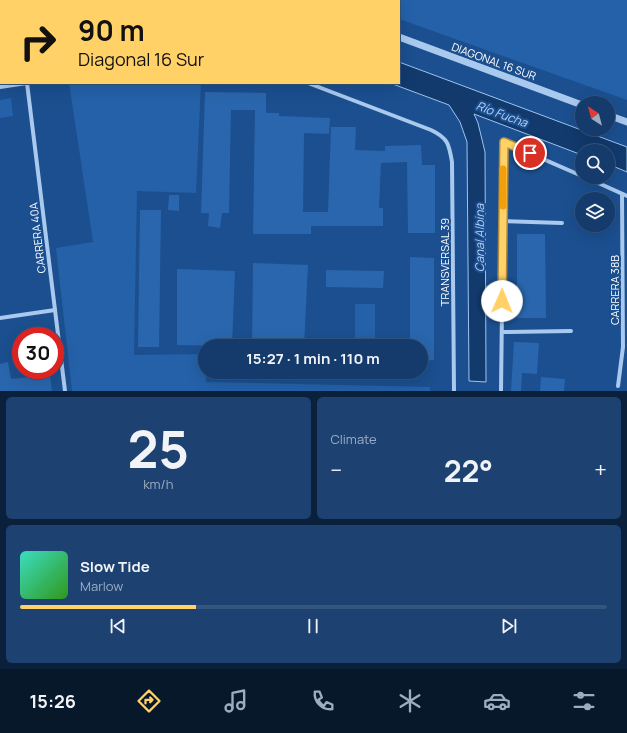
<!DOCTYPE html>
<meta charset="utf-8">
<style>
body{margin:0;font-family:Manrope,sans-serif;background:#1d4271;color:#f1f3f6;height:100vh;display:flex;flex-direction:column;font-size:15px;white-space:nowrap}
*{box-sizing:border-box;margin:0}
p{font-size:13px;color:#9dadc1}
.icon{flex:none;width:22px;height:22px;fill:none;stroke:currentColor;stroke-width:2;stroke-linecap:round;stroke-linejoin:round}
.map{position:relative;height:391px;overflow:hidden}
.sheet{display:flex;flex-direction:column;gap:6px;padding:6px;background:#0b203b;flex:1}
.sheet>*{flex:none}
.banner{position:absolute;left:0px;top:0px;width:400px;height:84px;box-shadow:0 4px 16px #0002,0 0 0 1px #33557e;background:#ffd166;color:#111;overflow:hidden}
.needle{width:26px;rotate:324deg}
.buttons{position:absolute;left:575px;top:96px;display:grid;gap:8px}
.buttons a{display:grid;place-items:center;width:40px;height:40px;border-radius:50%;background:#143b6b;box-shadow:0 4px 16px #0002,0 0 0 1px #33557e;font-size:20px}
.speed{position:absolute;left:12px;top:327px;display:flex;gap:8px;font-size:20px;font-weight:700;text-align:center}
.speed>*{display:grid;place-content:center;width:52px;height:52px;border-radius:50%;background:#143b6b;box-shadow:0 4px 16px #0002,0 0 0 1px #33557e;line-height:1}
.speed .limit{border:6px solid #d22;background:#fff;color:#111}
.pin{position:absolute;display:grid;place-items:center;width:34px;height:34px;color:#fff;margin:-17px;border:2px solid #fff;border-radius:50%;box-shadow:0 1px 4px #0007}
.me{position:absolute;width:44px;margin:-22px;rotate:1deg;stroke-linejoin:round;filter:drop-shadow(0 0 3px #0008)}
.turn{display:flex;align-items:center;gap:14px;height:84px;padding:0 12px;font-size:18px}
.turn .icon{width:52px;height:52px;stroke-width:2.5}
.turn b{display:block;font-size:28px;line-height:34px}
.big{font-size:30px;font-weight:700;line-height:1.1}
.sheet .card{flex:1;display:flex;flex-direction:column;justify-content:center;gap:6px;min-width:0;padding:0 14px;border-radius:6px;background:#1d4271}
.sheet .dial{align-items:center;gap:0}
.dial b{font-size:52px;line-height:1}
.song{display:flex;align-items:center;gap:12px}
.cover{width:48px;height:48px;border-radius:6px;background:linear-gradient(135deg,hsl(170 70% 55%),hsl(110 70% 35%))}
.played{height:4px;border-radius:2px;background:linear-gradient(90deg,#ffd166 30%,#33557e 30%)}
.keys{display:flex;justify-content:space-around;direction:ltr}
.heat{display:flex;justify-content:space-between;align-items:center;font-size:22px;direction:ltr}
.sheet .tiles{flex:1;display:grid;gap:6px;grid-template-columns:1fr 1fr}
.card:last-child{grid-column:span 2}
.trip{position:absolute;left:198px;top:339px;width:230px;height:40px;border-radius:20px;background:#143b6b;box-shadow:0 4px 16px #0002,0 0 0 1px #33557e;font-weight:700;line-height:40px;text-align:center}
.menu{display:flex;height:64px;justify-content:space-around;align-items:center;background:#08182b;color:#9dadc1}
.menu .icon{width:28px;height:28px}
.menu .current{color:#ffd166}
.menu b{font-size:18px;color:#f1f3f6}
.map>svg:first-child{display:block}
</style>
<div class="map">
<svg width="627" height="391" viewBox="0 0 627 391">
<rect width="100%" height="100%" fill="#1b4f8f"/>
<g fill="#2461a8">
<polygon points="347,0 627,0 627,100 399,19 399,1"/>
<polygon points="69,83 201,83 196,193 137,191 134,355 205,354 206,382 430,387 430,391 72,391 56,248 93,242"/>
<polygon points="11,98 13,116 0,118 0,100"/>
<rect x="355" y="304" width="20" height="42"/>
</g>
<polygon fill="#123a6d" stroke="#9cc4f0" points="399,62 627,147 627,172 608,164 608,151 582,151 582,155 474,114 478,123 485,152 486,382 469,381 467,142 460,122 449,105 390,83 399,83"/>
<g fill="#2a66ad">
<polygon points="205,92 266,93 266,113 279,113 279,116 330,118 329,134 304,133 303,212 328,212 331,127 356,127 355,150 385,151 385,146 421,145 422,165 435,165 435,233 408,233 407,162 381,163 379,208 383,208 383,226 311,226 311,234 253,234 255,110 231,110 229,213 222,213 220,228 208,226 209,213 201,213"/>
<polygon points="169,195 179,195 179,211 168,210"/>
<polygon points="140,210 161,210 159,347 138,347"/>
<polygon points="517,234 545,234 546,318 517,318"/>
<polygon points="410,257 434,258 434,360 421,361 421,346 410,346"/>
<polygon points="253,263 308,265 304,346 252,346"/>
<polygon points="177,269 235,271 232,346 177,345"/>
<polygon points="326,270 384,271 383,288 326,287"/>
<polygon points="514,342 539,343 537,374 522,373 521,391 511,391"/>
<polygon points="8,362 11,379 50,375 52,391 0,391 0,364"/>
<polygon points="541,377 565,379 564,391 540,391"/>
</g>
<g fill="none" stroke-linecap="round" stroke-linejoin="round">
<g stroke="#a9c9ee" stroke-width="4">
<polyline points="13,0 14,1"/>
<polyline points="27,83 65,391"/>
<path d="M308,83L431,130C448,138 449,144 452,162L454,391"/>
<polyline points="0,87 27,83"/>
<polyline points="585,177 627,196"/>
<polyline points="503,221 562,223"/>
<polyline points="0,318 55,310"/>
<polyline points="502,332 571,331"/>
<polyline points="618,386 623,347 622,194"/>
<polyline points="501,391 504,142 582,176"/>
</g>
<g stroke="#a9c9ee" stroke-width="7">
<polyline points="90,0 93,1"/>
<polyline points="300,0 302,1"/>
<polyline points="116,1 117,0"/>
<polyline points="399,37 582,105"/>
<polyline points="608,115 627,122"/>
</g>
</g>
<g fill="none" stroke-linecap="round" stroke-linejoin="round">
<g stroke="#a68842" stroke-width="10">
<polyline id="route" points="502,301 504,142 530,153"/>
</g>
<use href="#route" stroke="#ffd166" stroke-width="7"/>
<polyline stroke="#f59e0b" stroke-width="7" points="503,206 503,169"/>
</g>
<g text-anchor="middle" dominant-baseline="central" stroke-width="4" stroke-linejoin="round" paint-order="stroke">
<g font-size="11" fill="#fff" stroke="#1b4f8f">
<text transform="translate(494 61) rotate(20)">DIAGONAL 16 SUR</text>
<text transform="translate(37 238) rotate(-97)">CARRERA 40A</text>
<text transform="translate(444 262) rotate(-90)">TRANSVERSAL 39</text>
<text transform="translate(614 290) rotate(-90)">CARRERA 38B</text>
</g>
<g font-size="12" font-style="italic" fill="#b5d3f5" stroke="#1b4f8f">
<text transform="translate(502 114) rotate(20)">Río Fucha</text>
<text transform="translate(479 238) rotate(-90)">Canal Albina</text>
</g>
</g>
</svg>
<div class="buttons">
<a><svg class="needle" viewBox="-14 -14 28 28"><path d="M0-13l5 13h-10z" fill="#e53935"/><path d="M0 13l5-13h-10z" fill="#9dadc1"/></svg></a>
<a><svg class="icon" aria-label="search" viewBox="0 0 24 24"><circle cx="10" cy="10" r="6"/><path d="M15 15l6 6"/></svg></a>
<a><svg class="icon" aria-label="layers" viewBox="0 0 24 24"><path d="M12 4l9 5-9 5-9-5zM3 14l9 5 9-5"/></svg></a>
</div>
<div class="speed"><div class="limit">30</div></div>
<div class="pin" style="left:530px;top:153px;background:#d93025"><svg class="icon" aria-label="arrive" viewBox="0 0 24 24"><path d="M6 21V4h12l-3 4 3 4H6"/></svg></div>
<svg class="me" style="left:502px;top:301px" viewBox="-20 -20 40 40"><circle r="19" fill="#fff"/><path d="M0-13L10 11 0 6-10 11z" fill="#ffd166"/></svg>
<div class="trip">15:27 · 1 min · 110 m</div>
<div class="banner">
<div class="turn"><svg class="icon" aria-label="right" viewBox="0 0 24 24"><path d="M7 20v-9h11M14 6l5 5-5 5"/></svg><div><b>90 m</b>Diagonal 16 Sur</div></div>
</div>
</div>
<section class="sheet">
<div class="tiles">
<div class="card dial"><b>25</b><p>km/h</p></div>
<div class="card"><p>Climate</p>
<div class="heat"><a>−</a><b class="big">22°</b><a>+</a></div>
</div>
<div class="card">
<div class="song"><i class="cover"></i><div><b>Slow Tide</b><p>Marlow</p></div></div>
<div class="played"></div>
<div class="keys"><svg class="icon" aria-label="previous" viewBox="0 0 24 24"><path d="M18 5L8 12l10 7zM5 5v14"/></svg><svg class="icon" aria-label="pause" viewBox="0 0 24 24"><path d="M8 5v14M16 5v14"/></svg><svg class="icon" aria-label="next" viewBox="0 0 24 24"><path d="M6 5l10 7-10 7zM19 5v14"/></svg></div>
</div>
</div>
</section>
<nav class="menu">
<b>15:26</b>
<svg class="icon current" aria-label="directions" viewBox="0 0 24 24"><path d="M12 3l9 9-9 9-9-9zM9 14v-3h6M13 9l2 2-2 2"/></svg>
<svg class="icon" aria-label="music" viewBox="0 0 24 24"><path d="M9 18V5l10-2v13"/><circle cx="6" cy="18" r="3"/><circle cx="16" cy="16" r="3"/></svg>
<svg class="icon" aria-label="phone" viewBox="0 0 24 24"><path d="M5 4h4l2 5-3 2q2 4 5 5l2-3 5 2v4C11 20 4 13 5 4z"/></svg>
<svg class="icon" aria-label="climate" viewBox="0 0 24 24"><path d="M12 3v18M4 7l16 10M4 17L20 7"/></svg>
<svg class="icon" aria-label="car" viewBox="0 0 24 24"><path d="M5 17H2v-5l4-1 3-4h7l3 4 3 1v5h-3M9 17h6M6 11h13"/><circle cx="7" cy="17" r="2"/><circle cx="17" cy="17" r="2"/></svg>
<svg class="icon" aria-label="filters" viewBox="0 0 24 24"><path d="M4 7h16M4 17h16"/><circle cx="9" cy="7" r="2"/><circle cx="15" cy="17" r="2"/></svg>
</nav>
